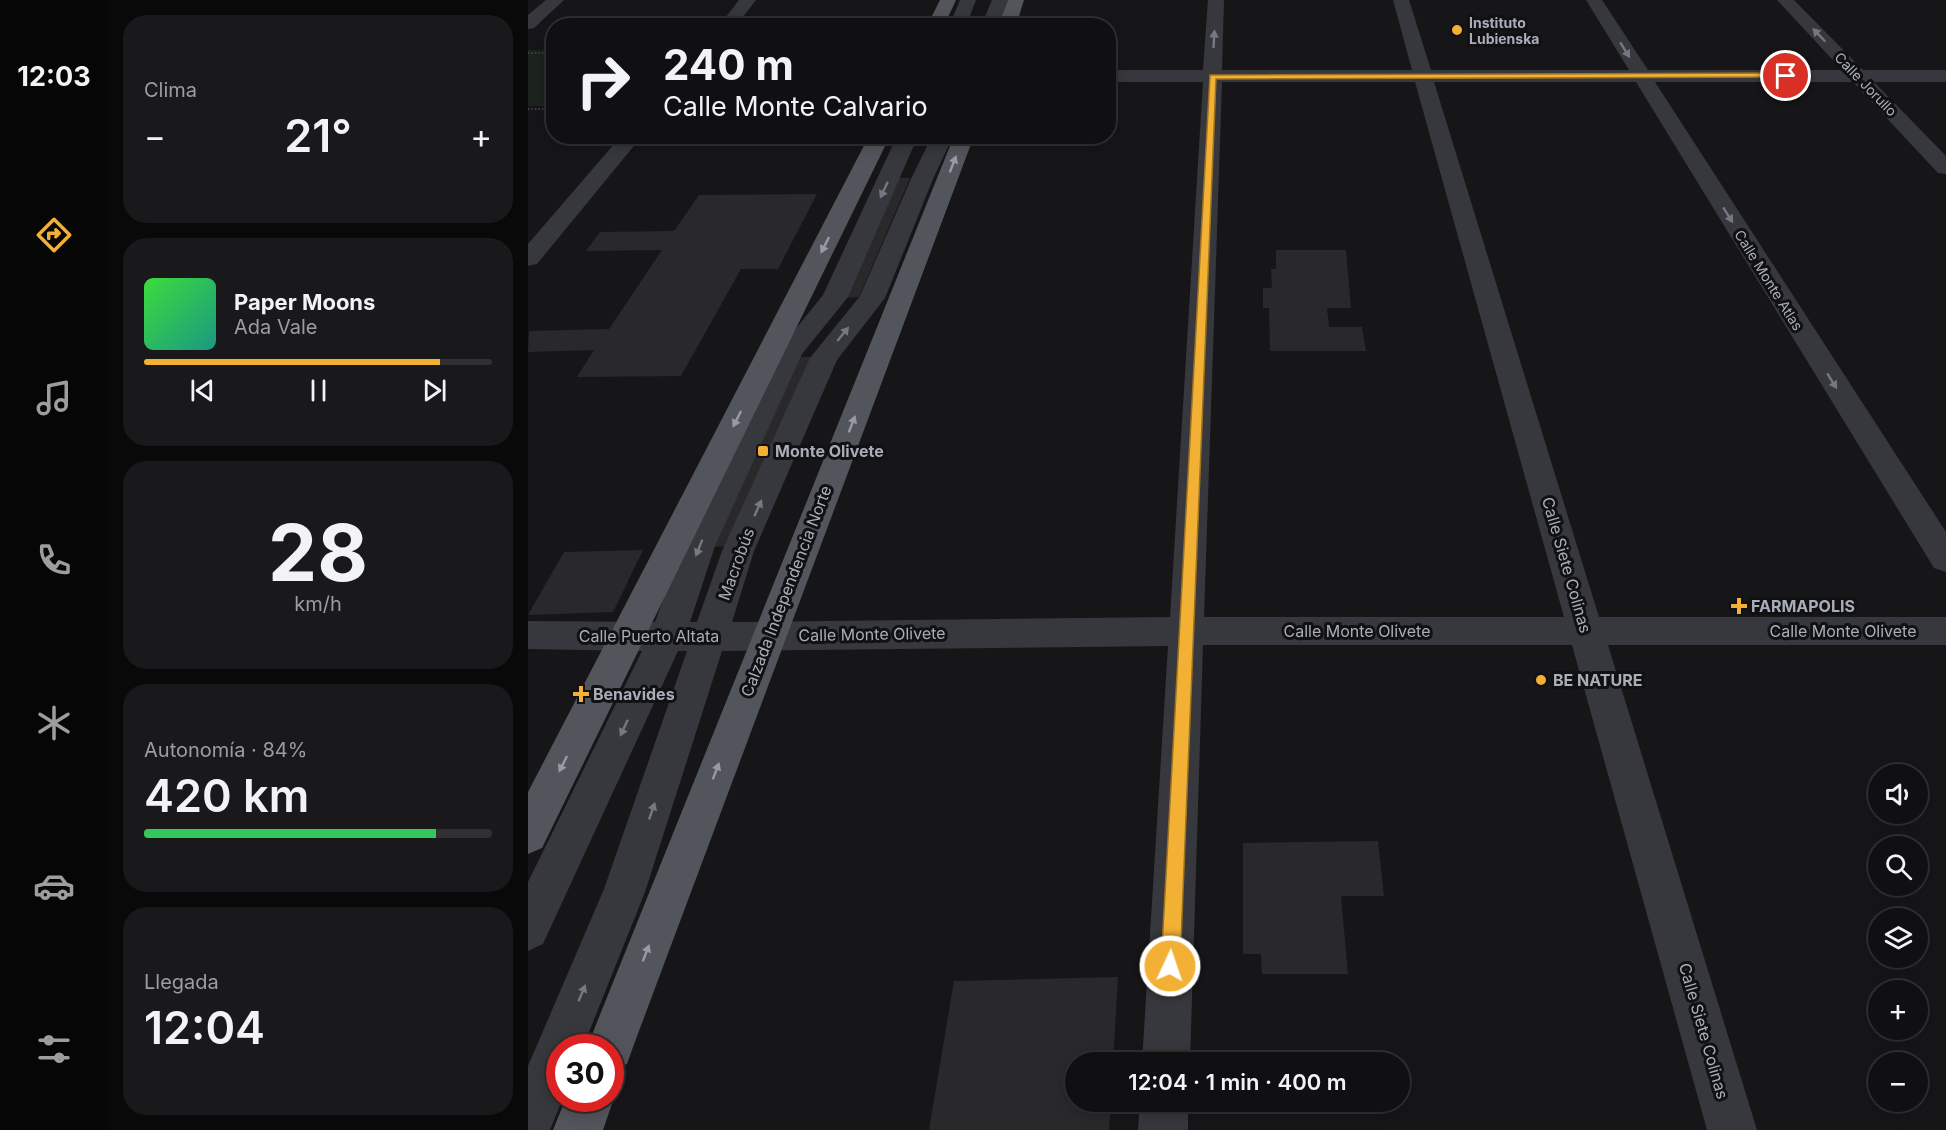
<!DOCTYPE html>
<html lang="es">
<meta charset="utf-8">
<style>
body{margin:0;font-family:Inter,sans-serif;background:#19191b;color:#f1f3f6;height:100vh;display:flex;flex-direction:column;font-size:22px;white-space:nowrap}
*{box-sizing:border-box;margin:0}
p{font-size:20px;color:#9c9d9f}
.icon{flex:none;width:33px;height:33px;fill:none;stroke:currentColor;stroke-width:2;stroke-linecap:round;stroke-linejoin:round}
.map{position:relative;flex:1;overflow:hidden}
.panel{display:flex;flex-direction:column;gap:15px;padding:15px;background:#09090a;width:420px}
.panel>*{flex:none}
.banner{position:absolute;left:18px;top:18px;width:570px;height:126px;border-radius:24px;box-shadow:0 3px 15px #0003,0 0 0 2px #303032;background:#101012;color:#f1f3f6;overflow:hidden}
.buttons{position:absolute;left:1340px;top:764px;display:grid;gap:12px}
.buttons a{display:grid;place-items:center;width:60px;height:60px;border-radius:50%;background:#101012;box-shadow:0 3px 15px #0003,0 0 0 2px #303032;font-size:30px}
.speed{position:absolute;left:18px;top:1034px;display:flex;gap:12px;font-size:30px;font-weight:700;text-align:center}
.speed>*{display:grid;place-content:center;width:78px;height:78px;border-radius:50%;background:#101012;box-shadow:0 3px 15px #0003,0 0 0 2px #303032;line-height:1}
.speed .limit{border:9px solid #d22;background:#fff;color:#111}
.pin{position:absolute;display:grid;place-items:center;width:51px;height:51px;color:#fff;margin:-26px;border:3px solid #fff;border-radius:50%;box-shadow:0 2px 6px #0007}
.me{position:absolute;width:66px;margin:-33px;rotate:3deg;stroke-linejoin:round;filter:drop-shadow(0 0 4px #0008)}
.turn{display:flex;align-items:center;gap:21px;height:126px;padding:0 18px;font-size:27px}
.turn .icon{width:78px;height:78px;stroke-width:2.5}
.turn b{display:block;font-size:42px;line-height:51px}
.big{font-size:45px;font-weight:600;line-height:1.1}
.panel .widget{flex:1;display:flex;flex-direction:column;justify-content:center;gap:9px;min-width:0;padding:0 21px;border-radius:24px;background:#19191b}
.panel .dial{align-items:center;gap:0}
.dial b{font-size:78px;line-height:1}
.song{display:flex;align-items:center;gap:18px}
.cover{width:72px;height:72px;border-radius:9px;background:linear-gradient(135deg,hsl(120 70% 55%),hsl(170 70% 35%))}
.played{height:6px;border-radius:3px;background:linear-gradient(90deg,#f2b134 85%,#303032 85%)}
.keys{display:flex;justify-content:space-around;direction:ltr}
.heat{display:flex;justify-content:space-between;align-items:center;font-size:33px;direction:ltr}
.charge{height:9px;border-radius:4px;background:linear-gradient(90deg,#34c759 84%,#303032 0)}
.trip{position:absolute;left:537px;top:1052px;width:345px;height:60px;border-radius:30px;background:#101012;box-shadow:0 3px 15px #0003,0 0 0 2px #303032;font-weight:600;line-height:60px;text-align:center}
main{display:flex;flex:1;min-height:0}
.dock{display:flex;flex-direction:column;width:108px;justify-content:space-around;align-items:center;background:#060607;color:#9c9d9f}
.dock .icon{width:42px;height:42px}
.dock .active{color:#f2b134}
.dock b{font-size:27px;color:#f1f3f6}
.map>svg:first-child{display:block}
</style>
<main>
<nav class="dock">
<b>12:03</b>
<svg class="icon active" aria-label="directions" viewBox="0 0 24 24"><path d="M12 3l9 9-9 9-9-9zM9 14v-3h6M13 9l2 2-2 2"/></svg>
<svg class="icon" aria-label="music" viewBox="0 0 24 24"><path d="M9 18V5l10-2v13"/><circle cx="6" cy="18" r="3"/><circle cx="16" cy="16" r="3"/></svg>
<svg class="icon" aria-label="phone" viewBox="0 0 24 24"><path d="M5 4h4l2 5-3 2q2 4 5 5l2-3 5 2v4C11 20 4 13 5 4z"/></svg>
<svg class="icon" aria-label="climate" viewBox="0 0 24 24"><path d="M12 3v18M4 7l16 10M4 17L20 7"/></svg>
<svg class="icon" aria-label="car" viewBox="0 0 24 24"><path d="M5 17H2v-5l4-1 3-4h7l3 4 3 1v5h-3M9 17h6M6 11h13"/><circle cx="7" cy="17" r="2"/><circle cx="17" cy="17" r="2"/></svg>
<svg class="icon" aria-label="filters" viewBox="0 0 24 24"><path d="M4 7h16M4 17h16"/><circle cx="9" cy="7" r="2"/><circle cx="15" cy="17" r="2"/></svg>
</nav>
<section class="panel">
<div class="widget"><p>Clima</p>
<div class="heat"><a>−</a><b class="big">21°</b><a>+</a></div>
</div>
<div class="widget">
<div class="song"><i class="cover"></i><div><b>Paper Moons</b><p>Ada Vale</p></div></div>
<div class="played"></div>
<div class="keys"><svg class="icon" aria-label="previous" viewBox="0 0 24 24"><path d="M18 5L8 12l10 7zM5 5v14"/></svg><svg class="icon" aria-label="pause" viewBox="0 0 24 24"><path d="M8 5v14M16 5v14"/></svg><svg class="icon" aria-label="next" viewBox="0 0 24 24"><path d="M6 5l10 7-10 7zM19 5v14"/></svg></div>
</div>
<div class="widget dial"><b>28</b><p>km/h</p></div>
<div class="widget"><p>Autonomía · 84%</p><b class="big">420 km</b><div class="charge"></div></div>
<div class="widget"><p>Llegada</p><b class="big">12:04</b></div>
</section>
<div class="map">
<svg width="1418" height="1130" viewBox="0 0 1418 1130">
<rect width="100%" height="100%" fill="#161618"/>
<rect fill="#1c231d" x="0" y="50" width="25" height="56"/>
<g fill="#29292c">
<polygon points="366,178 382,178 331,297 311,298"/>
<polygon points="289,194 250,269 213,269 153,376 49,377 66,350 0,352 1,331 81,329 134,250 58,251 72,232 146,231 171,195"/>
<polygon points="748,250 818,250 823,308 799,308 801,327 834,327 838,351 742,351 741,308 735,308 735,288 744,288 743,269 748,269"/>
<polygon points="267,357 288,357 203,546 179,547"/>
<polygon points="115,550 85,612 0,615 36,552"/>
<polygon points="850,841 856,896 813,896 820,974 734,974 733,954 715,954 715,843"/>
<polygon points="590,977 585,1062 548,1062 548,1101 583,1101 581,1130 401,1130 426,981"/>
</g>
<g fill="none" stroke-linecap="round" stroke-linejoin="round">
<g stroke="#3d3f44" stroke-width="2" stroke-dasharray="1.5 2" stroke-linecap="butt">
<polyline points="0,53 26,53"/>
<polyline points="0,109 26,109"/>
</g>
<g fill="#37383d" fill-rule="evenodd">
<polygon points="18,0 36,0 6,28 0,29 0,15"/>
<polygon points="211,0 228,0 208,26 191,26"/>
<polygon points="432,0 448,0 438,26 421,26"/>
<polygon points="464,0 480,0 470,26 453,26"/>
<path d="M680,0H696L694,70H884L865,0H881L903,70H1101L1058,0H1074L1120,70H1314L1249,0H1266L1335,70H1418V82H1346L1418,156V174L1410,173L1325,82H1127L1418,532V572L1406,568L1108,82H906L1071,617H1418V645H1080L1229,1130H1179L1044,645H675L662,1062H614L640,646L194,651L117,892L55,1047H32V1098H35L22,1130H0V1066L76,889L159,651H150L15,944L0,951V882L114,651L0,649V621L127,622L155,546L249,352L295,295L369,136H390L320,297L274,354L187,546L162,622H169L194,551L282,358L332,296L383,179L404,136H425L405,179L357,298L309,360L226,551L204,622L642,617L675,82H580V70H675ZM694,82H887L1036,617H676Z"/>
<polygon points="93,136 114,136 9,264 0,266 0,244"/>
<polygon points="612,1101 660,1101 660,1130 610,1130"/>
</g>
<g fill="#53555c" fill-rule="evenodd">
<polygon points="412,0 428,0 416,26 399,26"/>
<polygon points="480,0 496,0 488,26 470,26"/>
<polygon points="341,136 362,136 14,848 0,854 0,792"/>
<polygon points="426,136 446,136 105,1047 99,1064 82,1070 82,1047 59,1047"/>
<polygon points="82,1089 86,1098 75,1130 25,1130 38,1098 82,1098"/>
</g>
</g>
<defs><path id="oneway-solid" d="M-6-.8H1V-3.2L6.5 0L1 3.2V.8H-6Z" transform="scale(1.5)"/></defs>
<g fill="#757881">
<use href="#oneway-solid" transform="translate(1291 35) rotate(-134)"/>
<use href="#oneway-solid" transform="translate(686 39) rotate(-87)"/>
<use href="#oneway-solid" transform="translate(1097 50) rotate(58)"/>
<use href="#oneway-solid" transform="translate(356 190) rotate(115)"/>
<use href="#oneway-solid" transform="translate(1200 215) rotate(58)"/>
<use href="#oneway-solid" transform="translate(315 334) rotate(-51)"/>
<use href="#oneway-solid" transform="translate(1304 381) rotate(58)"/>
<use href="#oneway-solid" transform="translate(230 508) rotate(-66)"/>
<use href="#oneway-solid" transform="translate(171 548) rotate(112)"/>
<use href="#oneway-solid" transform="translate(96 728) rotate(115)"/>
<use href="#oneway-solid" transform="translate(124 811) rotate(-71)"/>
<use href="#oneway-solid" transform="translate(54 993) rotate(-67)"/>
</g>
<g fill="#979ba6">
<use href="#oneway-solid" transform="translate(425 164) rotate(-69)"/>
<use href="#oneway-solid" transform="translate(297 245) rotate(117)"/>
<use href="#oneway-solid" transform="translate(209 419) rotate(117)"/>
<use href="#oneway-solid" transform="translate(324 424) rotate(-69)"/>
<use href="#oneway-solid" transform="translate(35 764) rotate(117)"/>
<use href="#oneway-solid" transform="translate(188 771) rotate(-69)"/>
<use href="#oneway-solid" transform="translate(118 953) rotate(-69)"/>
</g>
<polygon fill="#f2b134" stroke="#9d7322" stroke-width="1.5" points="1258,73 1260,74 1260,77 688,79 652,966 649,973 642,975 636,973 633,966 682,75"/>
<g fill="#f2b134" stroke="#111113" stroke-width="2">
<circle cx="929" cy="30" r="6"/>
<rect x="229" y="445" width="12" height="12" rx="3"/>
<path d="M1208 597h6v6h6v6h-6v6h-6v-6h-6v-6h6z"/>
<circle cx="1013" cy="680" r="6"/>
<path d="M50 685h6v6h6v6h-6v6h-6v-6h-6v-6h6z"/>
</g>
<g text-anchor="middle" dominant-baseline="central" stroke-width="6" stroke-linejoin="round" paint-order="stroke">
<g font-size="14" font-weight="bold" fill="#a8adb8" stroke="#111113" text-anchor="start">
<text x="941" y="22">Instituto<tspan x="941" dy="16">Lubienska</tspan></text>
</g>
<g font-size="14" fill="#a8adb8" stroke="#111113">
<text transform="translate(1338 84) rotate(46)">Calle Jorullo</text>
<text transform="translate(1241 280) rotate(58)">Calle Monte Atlas</text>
</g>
<g font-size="16" font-weight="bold" fill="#a8adb8" stroke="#111113" text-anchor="start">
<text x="247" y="451">Monte Olivete</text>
<text x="1223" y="606">FARMAPOLIS</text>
<text x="1025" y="680">BE NATURE</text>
<text x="65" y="694">Benavides</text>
</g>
<g font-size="16" fill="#a8adb8" stroke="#111113">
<text transform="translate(208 564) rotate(-70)">Macrobús</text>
<text transform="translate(1039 565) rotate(74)">Calle Siete Colinas</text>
<text transform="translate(258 591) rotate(-69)">Calzada Independencia Norte</text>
<text x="829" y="631">Calle Monte Olivete</text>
<text x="1315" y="631">Calle Monte Olivete</text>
<text transform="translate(344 634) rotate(-1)">Calle Monte Olivete</text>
<text x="121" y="636">Calle Puerto Altata</text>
<text transform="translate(1176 1031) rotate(74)">Calle Siete Colinas</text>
</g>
</g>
</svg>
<div class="buttons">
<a><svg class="icon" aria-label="sound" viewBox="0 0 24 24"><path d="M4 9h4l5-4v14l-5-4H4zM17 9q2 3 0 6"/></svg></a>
<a><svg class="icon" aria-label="search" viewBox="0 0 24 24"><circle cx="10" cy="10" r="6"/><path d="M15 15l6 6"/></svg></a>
<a><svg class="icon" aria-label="layers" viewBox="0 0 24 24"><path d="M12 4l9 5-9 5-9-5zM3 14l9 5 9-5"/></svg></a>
<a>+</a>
<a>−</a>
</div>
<div class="speed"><div class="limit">30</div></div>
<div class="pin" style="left:1258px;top:76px;background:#d93025"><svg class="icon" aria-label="arrive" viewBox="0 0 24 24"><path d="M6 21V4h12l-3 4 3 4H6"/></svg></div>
<svg class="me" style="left:642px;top:966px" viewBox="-20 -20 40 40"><circle r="17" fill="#f2b134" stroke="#fff" stroke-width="3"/><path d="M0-11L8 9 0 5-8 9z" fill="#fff"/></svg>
<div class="trip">12:04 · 1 min · 400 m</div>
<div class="banner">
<div class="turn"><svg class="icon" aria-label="right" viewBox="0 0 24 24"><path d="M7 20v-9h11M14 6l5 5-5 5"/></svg><div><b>240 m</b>Calle Monte Calvario</div></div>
</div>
</div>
</main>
